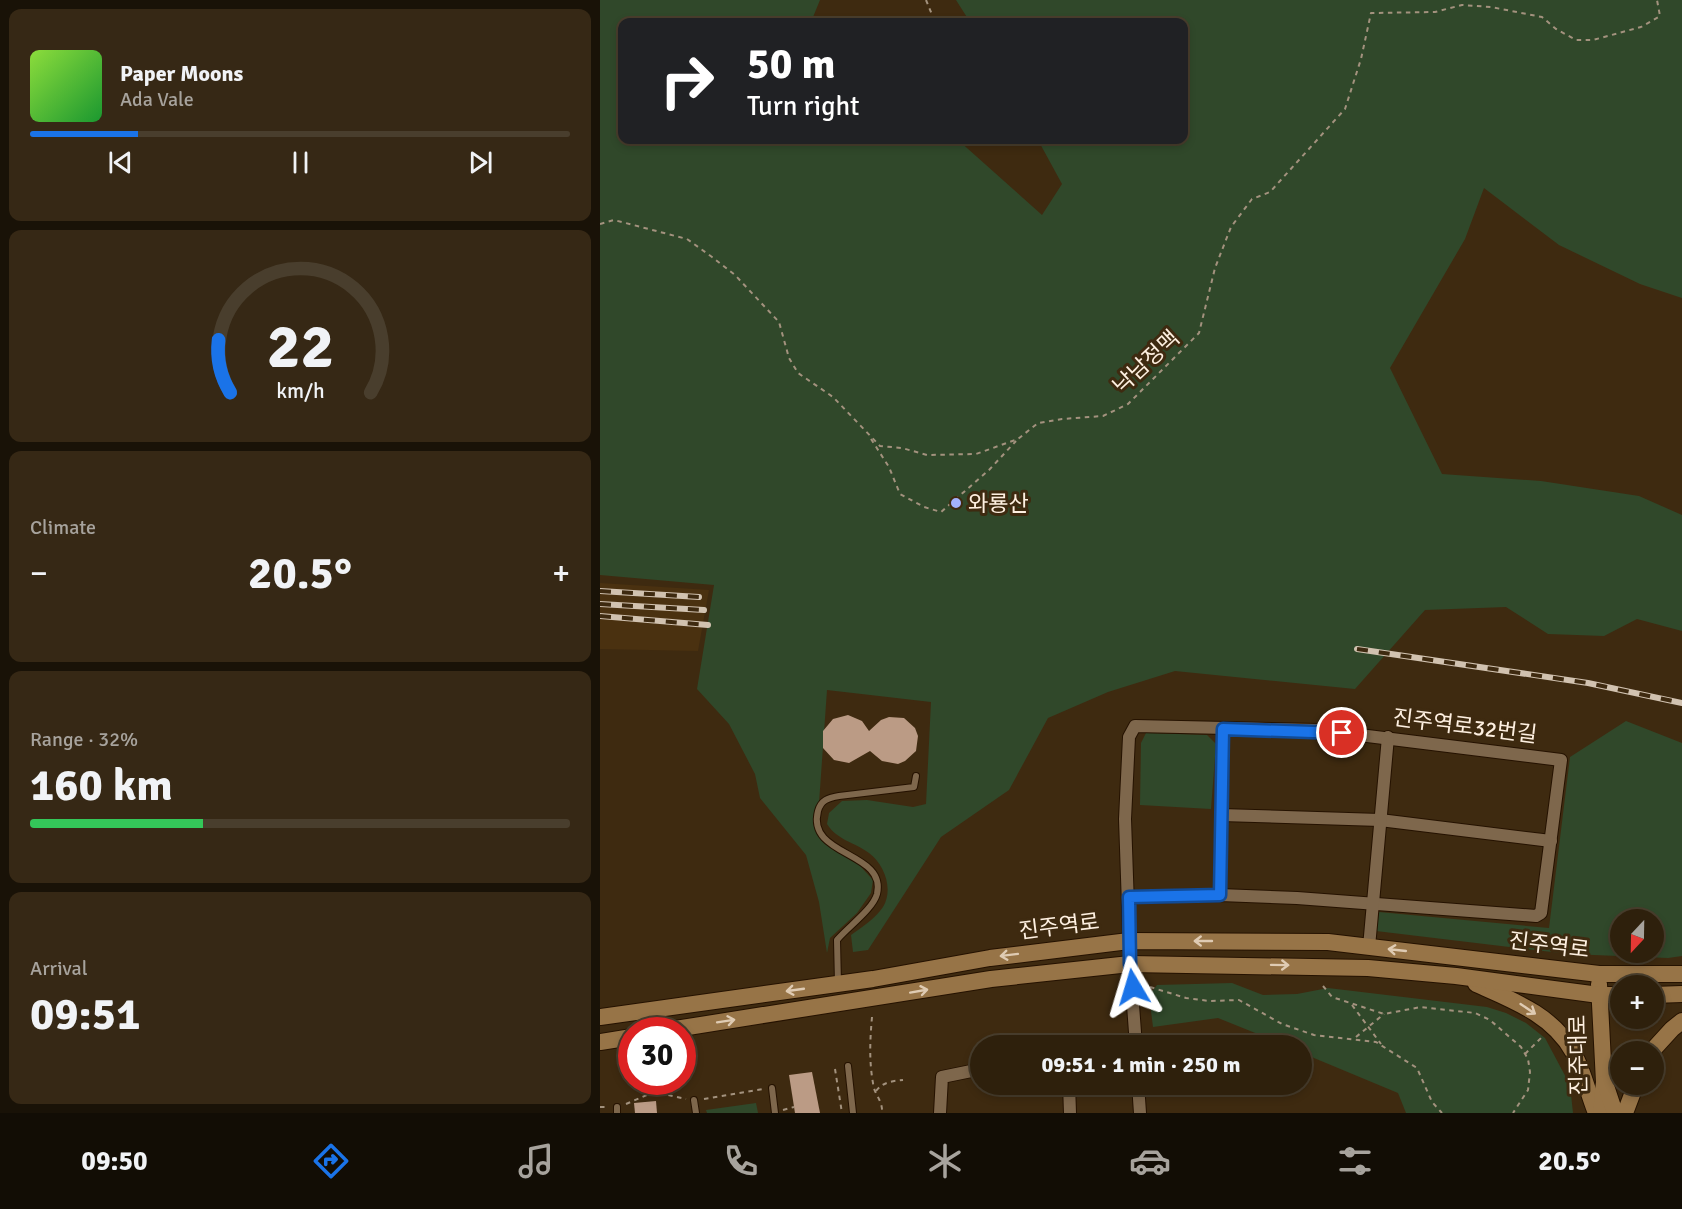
<!DOCTYPE html>
<meta charset="utf-8">
<style>
body{margin:0;font-family:Signika,"Noto Sans KR",sans-serif;background:#362815;color:#f1f3f6;height:100vh;display:flex;flex-direction:column;font-size:22px;white-space:nowrap}
*{box-sizing:border-box;margin:0}
p{font-size:20px;color:#a7a39d}
.icon{flex:none;width:33px;height:33px;fill:none;stroke:currentColor;stroke-width:2;stroke-linecap:round;stroke-linejoin:round}
.map{position:relative;flex:1;overflow:hidden}
.details{display:flex;flex-direction:column;gap:9px;padding:9px;background:#191207;width:600px}
.details>*{flex:none}
.banner{position:absolute;left:18px;top:18px;width:570px;height:126px;border-radius:12px;box-shadow:0 3px 9px #0003,0 0 0 2px #493e2d;background:#202124;color:#fff;overflow:hidden}
.needle{width:39px;rotate:202deg}
.controls{position:absolute;left:1010px;top:909px;display:grid;gap:12px}
.controls a{display:grid;place-items:center;width:54px;height:54px;border-radius:50%;background:#2e200c;box-shadow:0 3px 9px #0003,0 0 0 2px #493e2d;font-size:30px}
.speed{position:absolute;left:18px;top:1017px;display:flex;gap:12px;font-size:30px;font-weight:700;text-align:center}
.speed>*{display:grid;place-content:center;width:78px;height:78px;border-radius:50%;background:#2e200c;box-shadow:0 3px 9px #0003,0 0 0 2px #493e2d;line-height:1}
.speed .limit{border:9px solid #d22;background:#fff;color:#111}
.pin{position:absolute;display:grid;place-items:center;width:51px;height:51px;color:#fff;margin:-26px;border:3px solid #fff;border-radius:50%;box-shadow:0 2px 6px #0007}
.me{position:absolute;width:66px;margin:-33px;rotate:353deg;stroke-linejoin:round;filter:drop-shadow(0 0 4px #0008)}
.turn{display:flex;align-items:center;gap:21px;height:126px;padding:0 30px;font-size:27px}
.turn .icon{width:78px;height:78px;stroke-width:2.5}
.turn b{display:block;font-size:42px;line-height:51px}
.big{font-size:45px;font-weight:700;line-height:1.1}
.details .tile{flex:1;display:flex;flex-direction:column;justify-content:center;gap:9px;min-width:0;padding:0 21px;border-radius:12px;background:#362815}
.details .dial{align-items:center;gap:0}
.dial svg{height:156px;overflow:visible;fill:none;stroke:#493e2d;stroke-width:7;stroke-linecap:round;text-anchor:middle}
.dial text{fill:#f1f3f6;stroke:none}
.song{display:flex;align-items:center;gap:18px}
.cover{width:72px;height:72px;border-radius:9px;background:linear-gradient(135deg,hsl(90 70% 55%),hsl(130 70% 35%))}
.played{height:6px;border-radius:3px;background:linear-gradient(90deg,#1a73e8 20%,#493e2d 20%)}
.keys{display:flex;justify-content:space-around;direction:ltr}
.heat{display:flex;justify-content:space-between;align-items:center;font-size:33px;direction:ltr}
.charge{height:9px;border-radius:4px;background:linear-gradient(90deg,#34c759 32%,#493e2d 0)}
.trip{position:absolute;left:370px;top:1035px;width:342px;height:60px;border-radius:30px;background:#2e200c;box-shadow:0 3px 9px #0003,0 0 0 2px #493e2d;font-weight:700;line-height:60px;text-align:center}
.tabs{display:flex;height:96px;justify-content:space-around;align-items:center;background:#120d05;color:#a7a39d}
.tabs .icon{width:42px;height:42px}
.tabs .current{color:#1a73e8}
.tabs b{font-size:27px;color:#f1f3f6}
main{display:flex;flex:1;min-height:0}
.map>svg:first-child{display:block}
</style>
<main>
<section class="details">
<div class="tile">
<div class="song"><i class="cover"></i><div><b>Paper Moons</b><p>Ada Vale</p></div></div>
<div class="played"></div>
<div class="keys"><svg class="icon" aria-label="previous" viewBox="0 0 24 24"><path d="M18 5L8 12l10 7zM5 5v14"/></svg><svg class="icon" aria-label="pause" viewBox="0 0 24 24"><path d="M8 5v14M16 5v14"/></svg><svg class="icon" aria-label="next" viewBox="0 0 24 24"><path d="M6 5l10 7-10 7zM19 5v14"/></svg></div>
</div>
<div class="tile dial"><svg viewBox="0 0 100 80">
<path d="M14 69A42 42 0 1 1 86 69"/>
<path d="M14 69A42 42 0 0 1 8 42" stroke="#1a73e8"/>
<text x="50" y="56" font-size="32" font-weight="700">22</text>
<text x="50" y="72" font-size="11">km/h</text>
</svg></div>
<div class="tile"><p>Climate</p>
<div class="heat"><a>−</a><b class="big">20.5°</b><a>+</a></div>
</div>
<div class="tile"><p>Range · 32%</p><b class="big">160 km</b><div class="charge"></div></div>
<div class="tile"><p>Arrival</p><b class="big">09:51</b></div>
</section>
<div class="map">
<svg width="1082" height="1113" viewBox="0 0 1082 1113">
<rect width="100%" height="100%" fill="#3e2a10"/>
<polygon fill="#4a3110" points="0,583 109,590 98,651 0,649"/>
<g fill="#30482a" fill-rule="evenodd">
<path d="M0,0H220L211,22H22V140H358L442,215L462,184L438,140H584V22H370L356,0H1082V298L1040,284L959,245L884,188L865,239L790,368L842,474L941,481L1039,496L1082,515V631L1037,619L1004,636L948,634L906,607L825,610L755,689L575,671L508,692L448,718L409,790L341,837L268,950L253,952L251,935C262,927 275,919 283,907C294,889 284,864 269,853C254,842 237,840 227,824L229,813L242,801L267,800L313,807L326,804L331,702L227,690L219,803L213,822L218,835L227,845L237,852L252,857L273,880L271,893L257,913L230,938L227,953L219,902L206,855L160,798L155,774L129,724L97,689L114,585L0,575Z"/>
<path d="M1026,721L1082,743V956L1068,958L969,954L776,931L779,912L949,928L970,757ZM1020,920H1053V952H1020Z"/>
<polygon points="546,733 607,735 616,744 611,809 540,805 541,743"/>
<polygon points="632,983 663,995 697,994 728,988 887,1007 906,1013 926,1023 945,1038 970,1085 973,1113 806,1113 798,1093 702,1053 702,1046 685,1045 618,1018 553,1027 549,995 557,985"/>
<polygon points="156,1103 158,1113 107,1113 106,1110"/>
</g>
<g fill="#bb9b85">
<polygon points="248,715 262,721 269,731 281,720 289,717 304,718 315,728 318,736 316,751 305,761 298,764 282,761 270,751 249,763 234,760 223,748 223,731 233,719"/>
<polygon points="212,1072 220,1113 195,1113 189,1075"/>
<polygon points="56,1101 57,1113 35,1113 34,1103"/>
</g>
<g fill="none" stroke-linecap="round" stroke-linejoin="round">
<g stroke="#251200" stroke-width="8">
<g id="lane">
<path d="M238,984L237,940C248,927 273,909 277,894C287,851 206,857 218,811C221,800 228,798 239,796L314,787L316,776"/>
<polyline points="248,1066 253,1113"/>
<polyline points="172,1088 175,1113"/>
<polyline points="94,1100 96,1113"/>
<polyline points="17,1107 17,1113"/>
</g>
</g>
<g stroke="#251200" stroke-width="14">
<g id="street">
<polyline points="621,815 780,820 951,841"/>
<polyline points="620,895 623,730"/>
<polyline points="529,897 620,895 697,898 936,916 941,913 961,760 719,730 535,726 529,737 525,819 530,964 536,1046"/>
<polyline points="769,947 788,737"/>
<polyline points="469,1084 470,1113"/>
<polyline points="538,1084 540,1113"/>
<polyline points="340,1113 342,1077 381,1069"/>
</g>
</g>
<g stroke="#251200" stroke-width="18">
<g id="secondary">
<path d="M876,984C912,1000 953,1015 973,1052C983,1070 988,1093 996,1113"/>
<polyline points="999,984 1004,1082 1001,1113"/>
<polyline points="1053,995 1082,994"/>
<polyline points="0,1017 273,979 390,958 529,941 728,942 999,974 1082,974"/>
<polyline points="69,1030 391,979 530,964 768,968 856,976 999,995 1020,995"/>
<polyline points="0,1042 32,1037"/>
<polyline points="1051,1052 1072,1029 1082,1021"/>
<polyline points="1005,1083 1015,1113"/>
<polyline points="1025,1113 1036,1084"/>
</g>
</g>
<g stroke="#a3927e" stroke-width="2" stroke-dasharray="4.5 4.5" stroke-linecap="butt">
<polyline points="326,0 335,22"/>
<polyline points="0,224 14,220 87,239 112,257 135,275 179,322 189,358 198,373 233,397 280,446 302,448 327,455 376,454 418,439 438,423 462,419 503,416 528,404 599,333 615,268 631,227 652,199 670,192 745,109 761,59 771,13 835,12 862,5 891,7 942,17 956,29 976,40 993,40 1041,27 1060,16 1057,0"/>
<polyline points="271,439 289,467 300,494 324,507 341,512 389,470 416,441"/>
<polyline points="723,986 732,997 784,1014 821,1007 875,1013 890,1020 921,1047 928,1059 930,1072 928,1090 913,1113"/>
<polyline points="550,987 586,998 609,1001 639,1000 682,1024 714,1035 776,1042 817,1068 832,1102 842,1113"/>
<polyline points="752,1005 781,1044"/>
<path d="M272,1017C270,1039 269,1061 273,1083C274,1095 283,1100 282,1113"/>
<polyline points="756,1037 784,1014"/>
<polyline points="925,1054 942,1037"/>
<polyline points="235,1069 242,1113"/>
<path d="M276,1091C283,1082 292,1081 303,1080"/>
<polyline points="104,1099 163,1089"/>
<polyline points="26,1104 54,1092 86,1099"/>
<polyline points="0,1107 9,1107"/>
<polyline points="183,1110 194,1107"/>
</g>
<use href="#lane" stroke="#7e674c" stroke-width="6"/>
<use href="#street" stroke="#7e674c" stroke-width="12"/>
<use href="#secondary" stroke="#977447" stroke-width="16"/>
<g stroke="#d1c2b0" stroke-width="6">
<g id="rail">
<polyline points="0,591 99,597"/>
<polyline points="0,604 104,610"/>
<polyline points="0,616 108,625"/>
<polyline points="757,649 988,683 1082,703"/>
</g>
</g>
<use href="#rail" stroke="#3e2a10" stroke-width="4" stroke-dasharray="11" stroke-linecap="butt"/>
</g>
<defs><path id="oneway-shaft" d="M-6 0H5M1.5-3L5.5 0L1.5 3" fill="none" stroke-width="1.6" stroke-linecap="round" stroke-linejoin="round" transform="scale(1.5)"/></defs>
<g stroke="#dfcbb3">
<use href="#oneway-shaft" transform="translate(603 941) rotate(-180)"/>
<use href="#oneway-shaft" transform="translate(797 950) rotate(-174)"/>
<use href="#oneway-shaft" transform="translate(409 955) rotate(173)"/>
<use href="#oneway-shaft" transform="translate(680 965) rotate(1)"/>
<use href="#oneway-shaft" transform="translate(195 990) rotate(172)"/>
<use href="#oneway-shaft" transform="translate(319 991) rotate(-10)"/>
<use href="#oneway-shaft" transform="translate(928 1009) rotate(34)"/>
<use href="#oneway-shaft" transform="translate(126 1021) rotate(-9)"/>
</g>
<g fill="none" stroke-linecap="round" stroke-linejoin="round">
<g stroke="#114b97" stroke-width="15">
<polyline id="route" points="533,987 530,964 529,897 620,895 623,729 742,733"/>
</g>
<use href="#route" stroke="#1a73e8" stroke-width="10"/>
</g>
<circle fill="#a4b2fc" stroke="#3e2a10" stroke-width="2" cx="356" cy="503" r="6"/>
<g text-anchor="middle" dominant-baseline="central" stroke-width="6" stroke-linejoin="round" paint-order="stroke">
<g font-size="22" fill="#fef0e1" stroke="#3e2a10">
<text transform="translate(546 362) rotate(-43)">낙남정맥</text>
<text transform="translate(865 726) rotate(7)">진주역로32번길</text>
<text transform="translate(459 926) rotate(-7)">진주역로</text>
<text transform="translate(949 945) rotate(7)">진주역로</text>
<text transform="translate(978 1055) rotate(-91)">진주대로</text>
</g>
<g font-size="22" fill="#fef0e1" stroke="#3e2a10" text-anchor="start">
<text x="368" y="503">와룡산</text>
</g>
</g>
</svg>
<div class="controls">
<a><svg class="needle" viewBox="-14 -14 28 28"><path d="M0-13l5 13h-10z" fill="#e53935"/><path d="M0 13l5-13h-10z" fill="#a7a39d"/></svg></a>
<a>+</a>
<a>−</a>
</div>
<div class="speed"><div class="limit">30</div></div>
<div class="pin" style="left:742px;top:733px;background:#d93025"><svg class="icon" aria-label="arrive" viewBox="0 0 24 24"><path d="M6 21V4h12l-3 4 3 4H6"/></svg></div>
<svg class="me" style="left:533px;top:987px" viewBox="-20 -20 40 40"><path d="M0-17L14 15 0 8-14 15z" fill="#1a73e8" stroke="#fff" stroke-width="4"/></svg>
<div class="trip">09:51 · 1 min · 250 m</div>
<div class="banner">
<div class="turn"><svg class="icon" aria-label="right" viewBox="0 0 24 24"><path d="M7 20v-9h11M14 6l5 5-5 5"/></svg><div><b>50 m</b>Turn right</div></div>
</div>
</div>
</main>
<nav class="tabs">
<b>09:50</b>
<svg class="icon current" aria-label="directions" viewBox="0 0 24 24"><path d="M12 3l9 9-9 9-9-9zM9 14v-3h6M13 9l2 2-2 2"/></svg>
<svg class="icon" aria-label="music" viewBox="0 0 24 24"><path d="M9 18V5l10-2v13"/><circle cx="6" cy="18" r="3"/><circle cx="16" cy="16" r="3"/></svg>
<svg class="icon" aria-label="phone" viewBox="0 0 24 24"><path d="M5 4h4l2 5-3 2q2 4 5 5l2-3 5 2v4C11 20 4 13 5 4z"/></svg>
<svg class="icon" aria-label="climate" viewBox="0 0 24 24"><path d="M12 3v18M4 7l16 10M4 17L20 7"/></svg>
<svg class="icon" aria-label="car" viewBox="0 0 24 24"><path d="M5 17H2v-5l4-1 3-4h7l3 4 3 1v5h-3M9 17h6M6 11h13"/><circle cx="7" cy="17" r="2"/><circle cx="17" cy="17" r="2"/></svg>
<svg class="icon" aria-label="filters" viewBox="0 0 24 24"><path d="M4 7h16M4 17h16"/><circle cx="9" cy="7" r="2"/><circle cx="15" cy="17" r="2"/></svg>
<b>20.5°</b>
</nav>
